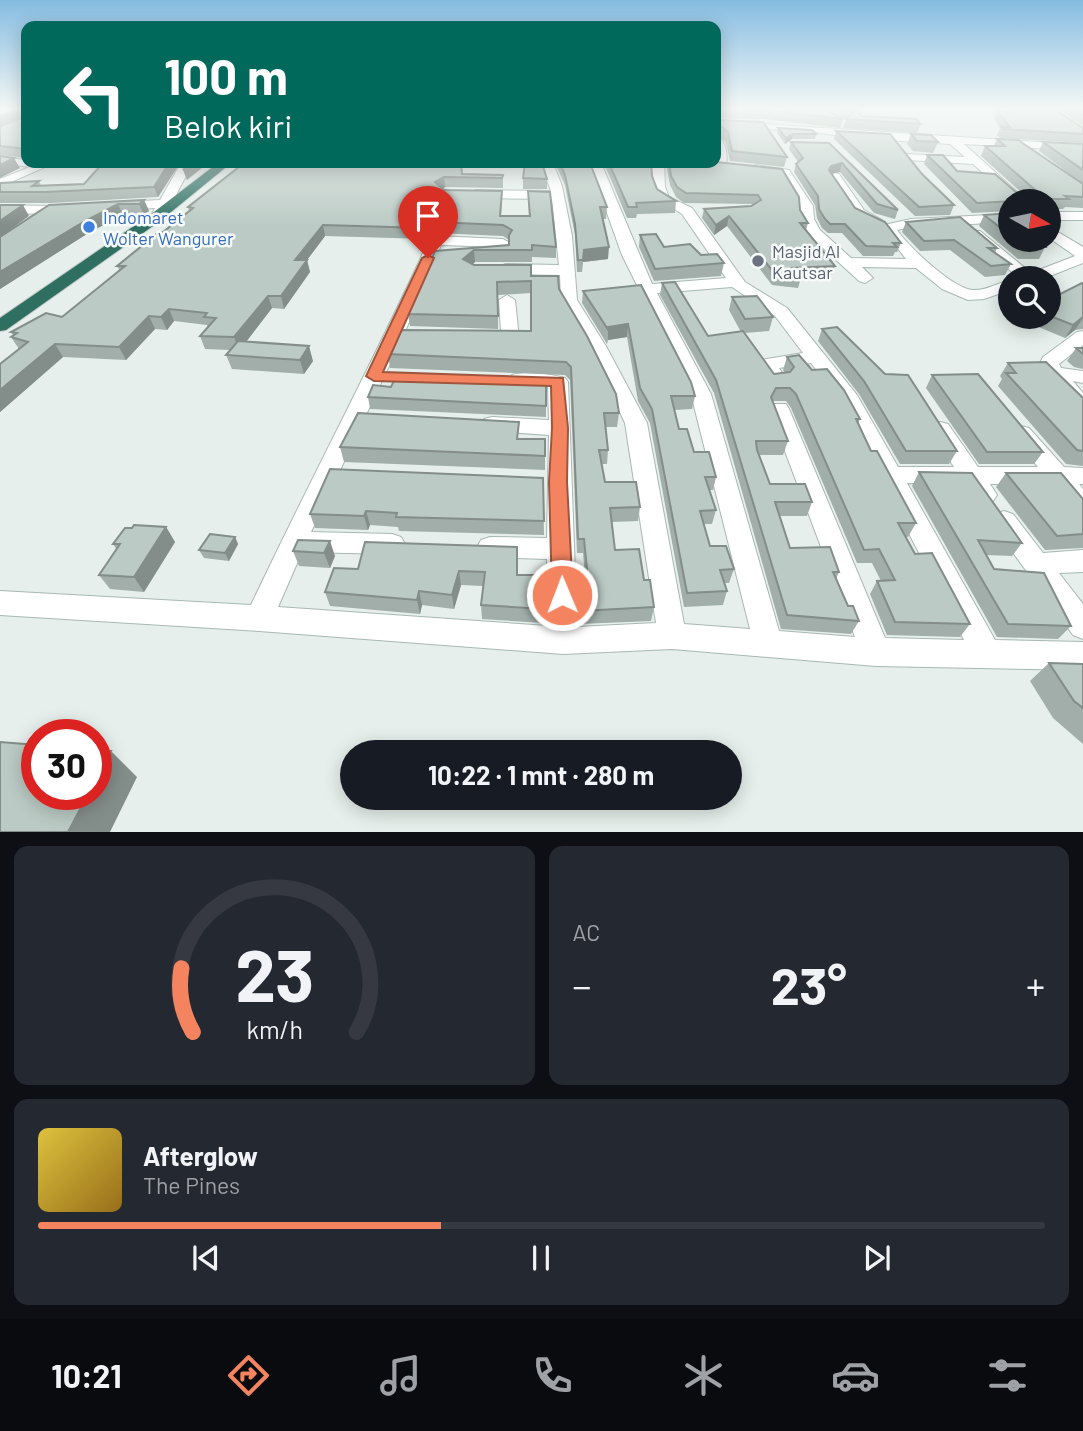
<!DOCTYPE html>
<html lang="id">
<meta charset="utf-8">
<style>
body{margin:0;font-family:Barlow,sans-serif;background:#242831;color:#f1f3f6;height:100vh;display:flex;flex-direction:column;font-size:26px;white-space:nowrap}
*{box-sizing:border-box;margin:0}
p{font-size:23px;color:#9ea1a6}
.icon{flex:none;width:38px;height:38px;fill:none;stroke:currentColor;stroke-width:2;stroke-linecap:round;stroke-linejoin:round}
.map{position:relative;height:832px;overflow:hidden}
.details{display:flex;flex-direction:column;gap:14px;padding:14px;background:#0d0f14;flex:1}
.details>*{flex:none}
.hud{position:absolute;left:21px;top:21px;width:700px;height:147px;border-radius:14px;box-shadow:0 4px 18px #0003;background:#00695c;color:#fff;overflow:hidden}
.needle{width:46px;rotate:99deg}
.fabs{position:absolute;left:998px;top:189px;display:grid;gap:14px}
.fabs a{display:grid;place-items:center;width:63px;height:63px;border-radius:50%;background:#171b24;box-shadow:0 4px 18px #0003;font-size:35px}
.speed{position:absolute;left:21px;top:719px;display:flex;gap:14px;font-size:35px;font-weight:700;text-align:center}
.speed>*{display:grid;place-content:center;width:91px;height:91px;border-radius:50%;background:#171b24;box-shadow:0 4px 18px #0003;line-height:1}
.speed .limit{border:10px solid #d22;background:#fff;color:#111}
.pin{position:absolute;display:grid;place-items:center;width:60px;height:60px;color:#fff;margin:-72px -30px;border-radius:50% 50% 50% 0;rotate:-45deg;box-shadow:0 0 7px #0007}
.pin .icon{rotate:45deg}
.me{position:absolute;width:77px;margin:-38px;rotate:359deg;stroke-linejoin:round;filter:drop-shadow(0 0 5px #0008)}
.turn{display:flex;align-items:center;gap:24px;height:147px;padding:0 28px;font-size:32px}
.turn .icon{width:91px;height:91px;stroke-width:2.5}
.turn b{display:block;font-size:49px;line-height:60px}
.big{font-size:52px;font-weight:700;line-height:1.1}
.details .tile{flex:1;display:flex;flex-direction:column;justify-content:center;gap:10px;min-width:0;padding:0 24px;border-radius:14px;background:#242831}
.details .dial{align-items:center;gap:0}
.dial svg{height:182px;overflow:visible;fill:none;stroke:#363941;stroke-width:7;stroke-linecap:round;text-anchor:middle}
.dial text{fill:#f1f3f6;stroke:none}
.song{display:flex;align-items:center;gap:21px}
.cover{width:84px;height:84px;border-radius:10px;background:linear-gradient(135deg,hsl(50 70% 55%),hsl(40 70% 35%))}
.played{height:7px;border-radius:4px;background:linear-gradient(90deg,#f4845f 40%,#363941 40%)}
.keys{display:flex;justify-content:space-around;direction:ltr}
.heat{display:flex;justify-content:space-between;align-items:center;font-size:38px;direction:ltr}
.details .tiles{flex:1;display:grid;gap:14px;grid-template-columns:1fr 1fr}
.tile:last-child{grid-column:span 2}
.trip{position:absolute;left:340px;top:740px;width:402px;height:70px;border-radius:35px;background:#171b24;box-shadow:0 4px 18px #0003;font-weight:700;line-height:70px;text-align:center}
.tabs{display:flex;height:112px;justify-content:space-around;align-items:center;background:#090b0e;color:#9ea1a6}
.tabs .icon{width:49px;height:49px}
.tabs .selected{color:#f4845f}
.tabs b{font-size:32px;color:#f1f3f6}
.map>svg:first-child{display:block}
</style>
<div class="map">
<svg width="1083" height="833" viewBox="0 0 1083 833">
<rect width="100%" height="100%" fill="#e6efeb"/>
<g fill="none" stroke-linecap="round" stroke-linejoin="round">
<g stroke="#a8b8b2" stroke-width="2">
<g id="street">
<polygon points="0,109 26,109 26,115 0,113"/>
<polygon points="1068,120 1083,121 1083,127 1064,125 1064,121"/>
<polygon points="716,121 1083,145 1083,151 964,144 1027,201 1014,201 973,164 907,160 901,157 907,154 965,157 950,144 853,138 808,131 716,127"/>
<path d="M716,135C726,140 729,157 725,167H692V163H716Z"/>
<polygon points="0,157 26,160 26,163 54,163 0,187 0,179 30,167 0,163"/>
<polygon points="181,163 193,163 164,217 154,217 152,214 155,208 119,210 112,206 119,202 160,200"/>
<path d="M541,163H553L562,186L572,236L577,300L607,348L647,423L684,624L750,629L691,394L622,255L589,163H601L652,284L726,278L682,214L658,199L653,187L652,163H664L665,187L669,197L692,208L745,282L787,308L857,395L898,467H954L929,429L932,424L940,422L948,424L978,467H1038L1010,433L1013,428L1021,426L1029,428L1064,467L1083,468V484H1079L1083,489V514L1074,512L1052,484H990L997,495L993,501C977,506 973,496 965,484L907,483L995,640L1083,642V670L876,666L672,649L563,654L259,631L0,615V591L251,605C309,482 373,363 429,240L436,236L503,239L510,243L503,247L441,245L404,334L311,532L392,534L401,537L405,544L401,551L392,554L302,552L278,607L548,626L547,559L490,557L481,554L477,547L481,540L490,537L547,538L549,435L492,431L484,429L481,424L484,419L492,417L549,420L548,387L512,383L509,379L512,375C527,371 550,374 565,378L568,382L577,627L656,623L625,423L589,348L561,300L560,275L505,274L497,269L505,264L559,265L552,199L476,198L470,194L476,190L551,191ZM732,287L775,316L803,353L760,360L757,364L770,384H784L787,380L779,368L811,363L841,402L964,640L885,638L789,409L786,404H772L769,409L855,637L779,631L711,394L657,293Z"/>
<path d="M756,165L789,170L813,206L814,219L820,230L851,258L906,259L882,228L884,225L911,219L1010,214V222L911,227L897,230C909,247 953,289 973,290C985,291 998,283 1010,280V290L984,299L968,300L942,289L916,268L862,267L873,278L865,283L859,281L809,235L800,219L799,206L781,176L752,172L750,169Z"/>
<path d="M835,173L839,174L864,210L882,220V226C856,230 841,195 829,177Z"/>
<polygon points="0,205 51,206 58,210 51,214 0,213"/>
<rect x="1048" y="212" width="35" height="8"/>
<polygon points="1048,226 1083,247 1083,263 1045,278 1019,278 968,234 970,231 980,231 1031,273 1075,256 1048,237"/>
<polygon points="507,295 515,300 519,338 510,343 482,341 479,337 482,333 501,332 499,300"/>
<polygon points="1083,331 1083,345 1059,364 1061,368 1083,371 1083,383 1073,381 1083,393 1083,413 1076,411 1045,376 1039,365 1043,357 1077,332"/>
<polygon points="1004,511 1013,514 1043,553 1083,550 1083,572 1059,573 1083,604 1083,639 1073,635 995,528 992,521 995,514"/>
</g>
</g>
<g stroke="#c2cac8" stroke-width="2">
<polygon id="highway" points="218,163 231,163 160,221 6,330 0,331 0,318 150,215"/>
</g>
<use href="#street" fill="#fff" fill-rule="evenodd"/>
<use href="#highway" fill="#2f6f62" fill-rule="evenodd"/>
</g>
<g fill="#a1aea9">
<polygon points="26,109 26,158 0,155 0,126 24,117"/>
<polygon points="716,109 818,109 843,119 840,128 764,119 717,118 717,120 787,157 784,167 730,161 726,142 716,133"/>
<polygon points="830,109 854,109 862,116 921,124 917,133 843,128 846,120"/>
<polygon points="997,109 1054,109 1083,128 1083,143 1000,138 997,135 1000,128 994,119 997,111 999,111"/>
<polygon points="1059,109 1083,109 1083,126"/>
<polygon points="778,128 816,134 815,139 792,139 785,144 777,133"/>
<polygon points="836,131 922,174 954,205 950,215 915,216 834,139"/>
<polygon points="911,134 938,142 933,153 913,151 907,144"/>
<polygon points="997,139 1083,184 1083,208 1065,207 1063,209 1048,209 1048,201 1010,201 1010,211 972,213 924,164 927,155 957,171 1017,193 1022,193 981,156 985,146 994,146"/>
<polygon points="791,142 829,143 898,210 895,219 874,213 840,172 832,174 855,208 901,243 897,252 895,252 893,256 863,256 842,233 828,233 822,228 817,218 815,205 794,172 796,164 798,162 789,149"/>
<polygon points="1043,142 1083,144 1083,184 1039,151"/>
<polygon points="180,163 158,197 51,203 0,203 0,183 39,181 41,186 84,184"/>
<polygon points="555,163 590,163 607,207 606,219 603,219 608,259 583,262 582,272 577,272 575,235 565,185"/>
<polygon points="604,163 651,163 652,176 657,189 676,201 675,213 637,214 636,218 627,218"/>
<polygon points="668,163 716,163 800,210 808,223 806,230 835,266 831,277 801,278 798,288 772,285 727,226 714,235 702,218 704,209 751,206 753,204 684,203 676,197 670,185 667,169"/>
<polygon points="462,174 503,175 503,188 445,187 443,189 502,202 501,216 529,216 528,191 556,247 556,258 532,257 532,262 475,262 473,264 531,276 559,289 619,413 617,427 606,427 608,450 607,464 602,464 605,482 640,507 638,521 612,522 615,550 644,580 654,607 651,621 580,624 578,593 579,579 585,579 583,553 577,553 570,380 565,375 390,368 388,354 531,331 531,293 498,295 498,329 410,326 408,314 435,251 509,245 509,240 503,236 436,233 426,239 325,236 307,260 310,272 284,309 272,308 246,342 313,361 304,374 232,369 226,355 230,350 205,349 200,336 208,327 207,325 174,321 167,330 155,329 126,360 63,357 0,412 0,364 19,349 11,337 13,335 11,332 62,317 120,271 117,266 163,232 189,211 188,207"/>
<polygon points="523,178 547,179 547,189 523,189"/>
<polygon points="144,200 149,211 144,215 123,215 90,232 0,289 0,237 49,205"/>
<polygon points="1010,213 1010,240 1036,240 1045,247 1039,259 1018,259 979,226 984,215"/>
<polygon points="906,222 997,248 995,253 1011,264 1005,275 985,277 950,250 920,251 902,232"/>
<polygon points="640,235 664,247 701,255 724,263 721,276 654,281 639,247"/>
<polygon points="662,283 708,336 741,332 729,310 732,297 773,317 769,331 744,333 774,374 785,373 783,370 787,357 860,419 858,424 871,451 916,523 908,537 906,537 915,554 970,624 960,637 887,635 870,594 877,581 881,581 872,563 857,563 791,408 786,401 772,401 788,441 783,455 759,455 770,484 812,502 807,516 779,516 790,548 839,572 836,579 848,606 859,621 851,634 781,629 714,393 660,295"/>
<polygon points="1083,283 1083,329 1075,330 1065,338 1017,318 1018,317 1048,317 1048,300"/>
<polygon points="641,285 695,396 692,409 674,410 679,429 694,452 716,477 713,490 709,490 716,510 712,524 704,524 710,546 734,569 729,583 724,583 727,591 723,605 684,607 650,423 638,401 627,337 608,340 607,344 582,303 583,291"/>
<polygon points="822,329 957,451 949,464 900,464 859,394 818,341"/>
<polygon points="1076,348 1083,348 1083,369 1074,367 1067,361"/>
<polygon points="1008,363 1083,398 1083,466 1066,464 998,386 1002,379 1000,376"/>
<polygon points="932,375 1043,452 1034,464 979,464 926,388"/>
<polygon points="546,379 546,417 370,409 368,397"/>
<polygon points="519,439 545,439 545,470 344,462 340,447"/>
<polygon points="919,472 1022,543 1012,556 986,555 994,569 1071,626 1058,639 997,637 912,486"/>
<polygon points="1006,473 1083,499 1083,548 1045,550 996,487"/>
<polygon points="543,478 544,535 399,531 398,527 370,525 368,530 315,528 310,514"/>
<polygon points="166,527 175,542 144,592 110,589 99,575 117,550 113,544 132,528"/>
<polygon points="235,537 238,544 229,561 204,558 199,550"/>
<polygon points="298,540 335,556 330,568 299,566 293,551"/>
<polygon points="517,547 518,575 544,575 543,623 482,619 481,605 483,586 461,585 454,609 422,605 420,614 330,606 325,592 358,569"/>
<polygon points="1049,663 1083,664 1083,744 1053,718 1030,681"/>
</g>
<g fill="#838d89">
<polygon points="16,109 19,109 23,117 0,126 0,115"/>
<polygon points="793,134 792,139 785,144 786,138"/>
<polygon points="14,158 20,168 0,178 0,165"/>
<polygon points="169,163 180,163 158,197 154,187"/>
<polygon points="192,163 208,163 187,180 183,170"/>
<polygon points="842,163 840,172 828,174 831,166"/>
<polygon points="444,177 445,187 437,193 435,182"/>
<polygon points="144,200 149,211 144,215 139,204"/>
<polygon points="118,204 123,215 90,232 0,289 0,272 85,221"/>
<polygon points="23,205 29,216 0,237 0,221"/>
<polygon points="729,216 727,226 714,235 716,225"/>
<polygon points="435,222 436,233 426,239 425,228"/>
<polygon points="323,225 325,236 307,260 310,272 284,309 281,296 295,260"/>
<polygon points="609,247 608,259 583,262 582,272 584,250"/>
<polygon points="474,250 475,262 465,271 463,259"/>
<polygon points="268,296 272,308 239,351 234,337"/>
<polygon points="169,309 174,321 167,330 161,317"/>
<polygon points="149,316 155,329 126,360 119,347"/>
<polygon points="1083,318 1075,330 1065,338 1073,325"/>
<polygon points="628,324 627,337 608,340 608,327"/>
<polygon points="55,344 63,357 0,412 0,390"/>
<polygon points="309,346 313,361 304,374 300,360"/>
<polygon points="366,511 370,525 368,530 364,516"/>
<polygon points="166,527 175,542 144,592 134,577"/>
<polygon points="235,537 238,544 229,561 225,553"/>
<polygon points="330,541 335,556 330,568 324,553"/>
<polygon points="459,571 461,585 454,609 452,595"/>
<polygon points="419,591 422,605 420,614 417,600"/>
<polygon points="111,751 137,777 110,832 68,832 88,794 96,794 96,779"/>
</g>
<g fill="#bbcac4" stroke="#838d89" stroke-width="2">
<polygon points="24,109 26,109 26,149 0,146 0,126 24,117"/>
<polygon points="716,109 826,110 843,119 766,110 718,109 716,111"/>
<polygon points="846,109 854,109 862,116 916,119 921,124 846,119 852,113"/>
<polygon points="1010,109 1054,109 1083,128 1083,134 1003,129 1001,127 1010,127 997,111 1014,112"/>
<polygon points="1075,109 1083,109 1083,115"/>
<polygon points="716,115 717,120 763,122 787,157 732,151 728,132 717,123 716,141"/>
<polygon points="778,128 812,130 816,134 793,134 786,138"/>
<polygon points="836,131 890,134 922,174 954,205 919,207"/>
<polygon points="911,134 931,135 938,142 917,141"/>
<polygon points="997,139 1018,140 1083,184 1083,197 1065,196 1069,199 1053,199 1051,204 1048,204 1048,201 1015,201 977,203 927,155 943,155 957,171 995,174 1017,193 1032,193 1034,189 985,146 1005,146"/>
<polygon points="791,142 829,143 898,210 877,204 842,163 831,166 829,170 855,208 885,222 901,243 893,243 897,247 866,246 845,224 830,224 825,219 819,209 818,196 796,164 803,158"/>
<polygon points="1043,142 1083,144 1083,170"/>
<polygon points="0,156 14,158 0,165"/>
<polygon points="716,162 782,169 799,197 800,210 808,223 800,223 835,266 793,268 802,277 775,274 729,216 716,225 704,209 751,206 761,200 758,195 686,193 677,187 671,176 669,163 716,163"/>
<polygon points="103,163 169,163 154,187 45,192 0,192 0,183 39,181 32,186 84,184"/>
<polygon points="187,163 192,163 183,170"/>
<polygon points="244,163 461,163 462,174 503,175 502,178 444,177 435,182 444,190 502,191 500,216 530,216 528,191 550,192 556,247 532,245 532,250 474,250 463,259 474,265 531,265 531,276 558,276 559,289 587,336 616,394 619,413 604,413 608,450 599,450 605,482 636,482 640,507 610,508 615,550 639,549 644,580 650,580 654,607 580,611 579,579 588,580 584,539 578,539 571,367 566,362 388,354 400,330 531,331 531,281 497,282 498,316 408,314 435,251 509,245 509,235 512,230 503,225 435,222 425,228 323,225 295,260 307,260 281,296 268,296 234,337 200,336 216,318 204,317 207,313 169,309 161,317 149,316 119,347 55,344 0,390 0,364 28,342 11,337 17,333 11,332 46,313 62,317 125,266 117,266 159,232 163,232 193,208 188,207"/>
<polygon points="525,163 542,163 547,179 523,178"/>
<polygon points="560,163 590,163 607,207 600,207 609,247 584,250 583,260 578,260 575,224 565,175"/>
<polygon points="609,163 651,163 652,176 657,189 676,201 636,203 637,207 628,207"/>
<polygon points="144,200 139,204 118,204 85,221 0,272 0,237 49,205"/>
<polygon points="0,205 23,205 0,221"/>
<polygon points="1010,213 1010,235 984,215"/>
<polygon points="960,217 997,248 988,248 1011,264 991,266 954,240 924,241 906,222"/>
<polygon points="656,234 664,247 690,244 701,255 717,254 724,263 655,269 640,235"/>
<polygon points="1016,240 1036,240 1045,247 1024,247"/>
<polygon points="675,282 708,336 743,331 774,374 790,372 794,367 787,357 799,355 812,370 827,369 844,390 860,419 856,419 871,451 877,451 916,523 898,523 915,554 932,553 970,624 895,622 877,581 895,580 879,549 864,550 796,394 790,388 776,388 771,397 788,441 756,441 757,450 770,484 805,484 812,502 775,502 790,548 830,547 839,572 833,572 848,606 853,606 859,621 787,615 716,380 662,283"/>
<polygon points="1082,283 1083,283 1083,317 1073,325 1048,315 1048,300"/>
<polygon points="641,285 691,382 695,396 671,396 679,429 687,429 694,452 709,452 716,477 705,477 716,510 700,511 710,546 726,546 734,569 720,570 727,591 687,593 652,409 640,388 628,324 608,327 609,331 583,291"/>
<polygon points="757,296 773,317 745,319 732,297"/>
<polygon points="837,327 885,374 908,375 957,451 906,451 864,381 822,329"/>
<polygon points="238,341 309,346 300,360 226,355"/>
<polygon points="1076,348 1083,348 1083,354"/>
<polygon points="1046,362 1083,398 1083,451 1077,450 1006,373 1016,373 1008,363"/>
<polygon points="397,374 546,379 546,406 368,397 373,385 391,387"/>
<polygon points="978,374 1043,452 987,452 932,375"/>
<polygon points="358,413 519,422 517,439 545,439 545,456 340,447"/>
<polygon points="330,469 543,478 544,521 396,517 397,513 366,511 364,516 310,514"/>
<polygon points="919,472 972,473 1022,543 978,540 994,569 1044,573 1071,626 1008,624"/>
<polygon points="1006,473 1061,473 1083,499 1083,534 1057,536"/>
<polygon points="134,525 166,527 134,577 99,575 120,544 113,544 125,528 132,528"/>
<polygon points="210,534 235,537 225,553 199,550"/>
<polygon points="298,540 330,541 324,553 293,551"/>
<polygon points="365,542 517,547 517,575 544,575 543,609 481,605 485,572 459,571 452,595 419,591 417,600 325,592 334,568 358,569"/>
<polygon points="1049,663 1083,664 1083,708 1074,701"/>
<polygon points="0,742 37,745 37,794 88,794 68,832 0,832"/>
<polygon points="96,750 111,751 96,779"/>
</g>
<linearGradient id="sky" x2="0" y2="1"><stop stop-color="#84bce0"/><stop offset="0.48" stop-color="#f4f8f6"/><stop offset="1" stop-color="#f4f8f6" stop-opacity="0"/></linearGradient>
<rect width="1083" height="226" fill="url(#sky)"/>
<polygon fill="#f4845f" stroke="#9f563e" stroke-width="2" points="428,255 434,258 383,372 563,378 568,428 567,482 573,595 570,601 562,604 555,601 552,595 549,482 552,428 551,386 374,381 366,376 422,258"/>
<circle fill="#3f7fe0" stroke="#f7fbf9" stroke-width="2.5" cx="89" cy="227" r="7"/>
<circle fill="#6b7280" stroke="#f7fbf9" stroke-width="2.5" cx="758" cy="261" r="7"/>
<g text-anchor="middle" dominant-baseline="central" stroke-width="5" stroke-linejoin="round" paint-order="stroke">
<g font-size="18" fill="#366cbe" stroke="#f7fbf9" text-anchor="start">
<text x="103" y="217">Indomaret<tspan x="103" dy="21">Wolter Wangurer</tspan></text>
</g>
<g font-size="18" fill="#5b616d" stroke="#f7fbf9" text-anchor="start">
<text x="772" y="251">Masjid Al<tspan x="772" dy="21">Kautsar</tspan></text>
</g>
</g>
</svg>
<div class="fabs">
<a><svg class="needle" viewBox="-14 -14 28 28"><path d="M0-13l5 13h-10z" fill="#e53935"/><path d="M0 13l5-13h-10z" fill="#9ea1a6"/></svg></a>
<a><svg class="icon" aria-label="search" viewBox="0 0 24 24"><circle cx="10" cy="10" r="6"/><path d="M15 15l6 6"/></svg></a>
</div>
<div class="speed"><div class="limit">30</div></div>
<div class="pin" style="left:428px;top:258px;background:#d93025"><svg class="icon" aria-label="arrive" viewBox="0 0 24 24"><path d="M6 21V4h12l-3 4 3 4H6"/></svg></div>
<svg class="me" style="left:562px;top:595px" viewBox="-20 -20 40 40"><circle r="17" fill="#f4845f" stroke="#fff" stroke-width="3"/><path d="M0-11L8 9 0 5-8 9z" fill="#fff"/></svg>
<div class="trip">10:22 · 1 mnt · 280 m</div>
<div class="hud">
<div class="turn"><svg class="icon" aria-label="left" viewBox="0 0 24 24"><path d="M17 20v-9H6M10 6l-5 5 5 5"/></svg><div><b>100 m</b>Belok kiri</div></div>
</div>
</div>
<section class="details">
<div class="tiles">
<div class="tile dial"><svg viewBox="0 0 100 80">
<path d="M14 69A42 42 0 1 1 86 69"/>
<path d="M14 69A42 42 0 0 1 9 41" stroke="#f4845f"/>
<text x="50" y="56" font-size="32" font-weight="700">23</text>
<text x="50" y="72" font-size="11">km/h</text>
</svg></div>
<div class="tile"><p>AC</p>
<div class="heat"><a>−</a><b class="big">23°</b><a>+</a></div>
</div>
<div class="tile">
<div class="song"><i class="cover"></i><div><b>Afterglow</b><p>The Pines</p></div></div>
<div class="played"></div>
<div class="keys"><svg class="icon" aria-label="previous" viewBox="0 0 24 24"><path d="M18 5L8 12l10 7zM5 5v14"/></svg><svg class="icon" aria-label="pause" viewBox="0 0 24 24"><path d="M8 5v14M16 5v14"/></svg><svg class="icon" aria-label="next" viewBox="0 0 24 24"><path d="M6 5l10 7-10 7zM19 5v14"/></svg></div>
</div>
</div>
</section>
<nav class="tabs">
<b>10:21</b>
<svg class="icon selected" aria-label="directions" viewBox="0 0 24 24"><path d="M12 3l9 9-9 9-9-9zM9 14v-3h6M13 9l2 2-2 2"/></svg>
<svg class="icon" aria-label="music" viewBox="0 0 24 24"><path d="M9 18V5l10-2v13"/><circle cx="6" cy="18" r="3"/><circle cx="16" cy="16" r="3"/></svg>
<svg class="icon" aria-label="phone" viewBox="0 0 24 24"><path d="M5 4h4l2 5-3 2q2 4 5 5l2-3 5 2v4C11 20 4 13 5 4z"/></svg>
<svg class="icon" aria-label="climate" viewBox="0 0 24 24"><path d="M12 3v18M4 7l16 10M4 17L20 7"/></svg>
<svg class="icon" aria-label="car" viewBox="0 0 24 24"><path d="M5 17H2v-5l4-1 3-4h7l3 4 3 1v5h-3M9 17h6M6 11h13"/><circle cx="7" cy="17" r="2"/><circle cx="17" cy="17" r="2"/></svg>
<svg class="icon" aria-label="filters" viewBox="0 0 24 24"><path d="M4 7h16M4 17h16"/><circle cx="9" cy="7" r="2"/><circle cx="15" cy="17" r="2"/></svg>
</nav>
